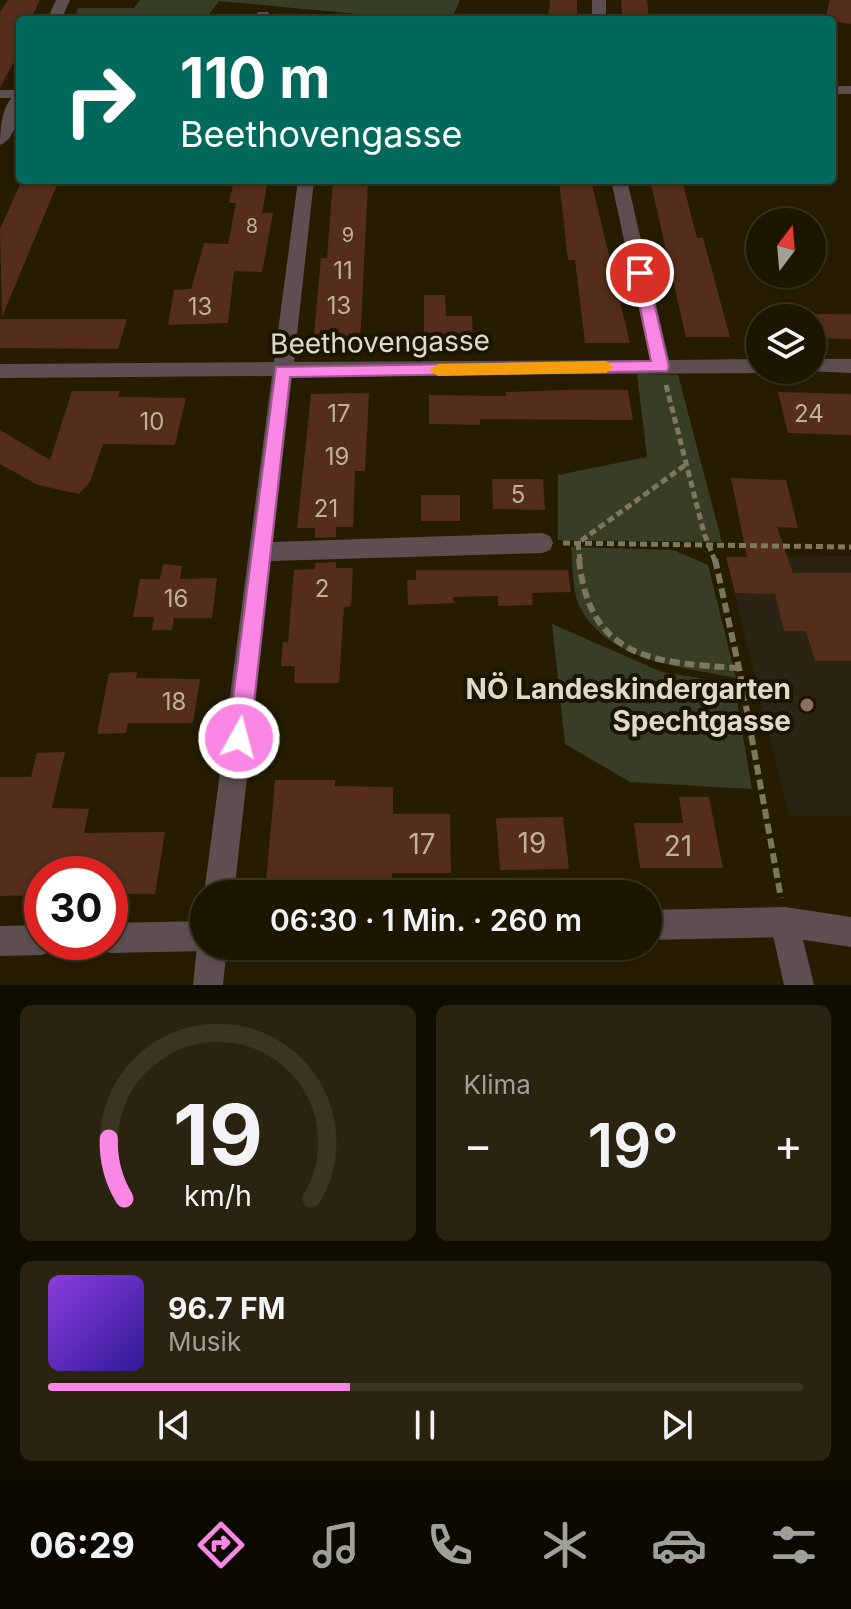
<!DOCTYPE html>
<html lang="de">
<meta charset="utf-8">
<style>
body{margin:0;font-family:Inter,sans-serif;background:#29230f;color:#f1f3f6;height:100vh;display:flex;flex-direction:column;font-size:30px;white-space:nowrap}
*{box-sizing:border-box;margin:0}
p{font-size:26px;color:#a09f99}
.icon{flex:none;width:44px;height:44px;fill:none;stroke:currentColor;stroke-width:2;stroke-linecap:round;stroke-linejoin:round}
.map{position:relative;height:985px;overflow:hidden}
.side{display:flex;flex-direction:column;gap:20px;padding:20px;background:#0f0c00;flex:1}
.side>*{flex:none}
.hud{position:absolute;left:16px;top:16px;width:820px;height:168px;border-radius:8px;box-shadow:0 2px 6px #0004,0 0 0 2px #3a3522;background:#00695c;color:#fff;overflow:hidden}
.needle{width:52px;rotate:16deg}
.controls{position:absolute;left:746px;top:208px;display:grid;gap:16px}
.controls a{display:grid;place-items:center;width:80px;height:80px;border-radius:50%;background:#1c1600;box-shadow:0 2px 6px #0004,0 0 0 2px #3a3522;font-size:40px}
.speed{position:absolute;left:24px;top:856px;display:flex;gap:16px;font-size:40px;font-weight:700;text-align:center}
.speed>*{display:grid;place-content:center;width:104px;height:104px;border-radius:50%;background:#1c1600;box-shadow:0 2px 6px #0004,0 0 0 2px #3a3522;line-height:1}
.speed .limit{border:12px solid #d22;background:#fff;color:#111}
.pin{position:absolute;display:grid;place-items:center;width:68px;height:68px;color:#fff;margin:-34px;border:4px solid #fff;border-radius:50%;box-shadow:0 2px 8px #0007}
.me{position:absolute;width:88px;margin:-44px;rotate:7deg;stroke-linejoin:round;filter:drop-shadow(0 0 6px #0008)}
.turn{display:flex;align-items:center;gap:28px;height:168px;padding:0 32px;font-size:36px}
.turn .icon{width:104px;height:104px;stroke-width:2.5}
.turn b{display:block;font-size:56px;line-height:68px}
.big{font-size:60px;font-weight:600;line-height:1.1}
.side .card{flex:1;display:flex;flex-direction:column;justify-content:center;gap:12px;min-width:0;padding:0 28px;border-radius:12px;background:#29230f}
.side .dial{align-items:center;gap:0}
.dial svg{height:208px;overflow:visible;fill:none;stroke:#3a3522;stroke-width:7;stroke-linecap:round;text-anchor:middle}
.dial text{fill:#f1f3f6;stroke:none}
.song{display:flex;align-items:center;gap:24px}
.cover{width:96px;height:96px;border-radius:12px;background:linear-gradient(135deg,hsl(270 70% 55%),hsl(250 70% 35%))}
.played{height:8px;border-radius:4px;background:linear-gradient(90deg,#fb87e5 40%,#3a3522 40%)}
.keys{display:flex;justify-content:space-around;direction:ltr}
.heat{display:flex;justify-content:space-between;align-items:center;font-size:44px;direction:ltr}
.side .tiles{flex:1;display:grid;gap:20px;grid-template-columns:1fr 1fr}
.card:last-child{grid-column:span 2}
.trip{position:absolute;left:190px;top:880px;width:472px;height:80px;border-radius:40px;background:#1c1600;box-shadow:0 2px 6px #0004,0 0 0 2px #3a3522;font-weight:600;line-height:80px;text-align:center}
.menu{display:flex;height:128px;justify-content:space-around;align-items:center;background:#0b0900;color:#a09f99}
.menu .icon{width:56px;height:56px}
.menu .active{color:#fb87e5}
.menu b{font-size:36px;color:#f1f3f6}
.map>svg:first-child{display:block}
</style>
<div class="map">
<svg width="851" height="985" viewBox="0 0 851 985">
<rect width="100%" height="100%" fill="#261d00"/>
<polygon fill="#2b2414" points="851,556 851,816 789,816 726,557"/>
<g fill="#383e25">
<polygon points="140,0 460,0 451,20 356,20 358,14 219,1 205,20 74,20 78,8 134,8"/>
<polygon points="637,374 678,375 722,542 558,540 558,475 647,457"/>
<path d="M571,547L673,550L708,565L736,678C683,667 610,662 581,609C572,593 573,565 571,547Z"/>
<polygon points="552,624 662,672 734,684 752,789 630,782 565,744"/>
</g>
<g fill="#542d1b">
<polygon points="8,0 40,0 30,20 20,20 20,51 0,87 0,12"/>
<polygon points="550,0 577,0 577,20 548,20"/>
<polygon points="621,0 647,0 649,20 623,20"/>
<polygon points="830,0 851,0 851,24 825,20"/>
<polygon points="22,180 59,180 2,317 0,229"/>
<polygon points="234,180 268,180 262,213 273,213 262,272 234,271 228,323 168,325 174,290 191,289 204,243 228,244 236,203 229,203"/>
<polygon points="333,180 368,180 360,345 313,346 321,258 327,258"/>
<polygon points="559,180 591,180 630,343 585,343 575,260 568,260"/>
<polygon points="650,180 682,180 697,238 703,238 730,337 686,337"/>
<polygon points="424,295 445,295 446,316 472,316 473,343 424,343"/>
<polygon points="812,314 851,314 851,339 812,338"/>
<polygon points="0,319 127,319 118,349 0,348"/>
<polygon points="565,390 628,390 633,420 480,419 480,425 429,424 429,395 506,396 506,392"/>
<polygon points="72,391 120,391 118,397 186,398 175,445 103,444 90,482 79,494 38,485 0,464 0,430 50,460"/>
<polygon points="778,392 851,394 851,435 788,433"/>
<polygon points="369,393 365,471 355,471 353,527 336,527 336,537 315,538 315,528 297,528 311,394"/>
<polygon points="731,478 786,480 798,528 777,527 793,573 851,573 851,661 815,661 806,631 784,631 775,594 735,593 726,557 747,557"/>
<polygon points="492,479 543,479 545,510 493,509"/>
<rect x="421" y="495" width="39" height="26"/>
<polygon points="336,562 336,568 353,568 351,606 344,607 339,683 294,683 295,666 281,666 283,642 288,642 294,570 315,569 315,563"/>
<polygon points="163,564 182,566 180,579 217,578 212,618 174,618 172,630 152,630 154,617 133,617 140,579 160,579"/>
<polygon points="416,570 568,570 571,592 532,593 533,605 498,606 498,596 453,597 454,603 408,605 407,580 416,580"/>
<polygon points="137,672 136,678 200,679 193,723 128,723 126,733 97,734 109,673"/>
<polygon points="65,752 52,808 89,809 84,833 165,832 155,894 110,894 110,874 42,874 42,895 0,896 0,777 31,777 37,753"/>
<polygon points="275,780 335,780 335,786 393,787 393,814 450,814 451,873 392,873 392,894 265,894"/>
<polygon points="679,797 709,797 723,868 640,868 634,823 683,823"/>
<polygon points="563,817 569,869 500,870 496,818"/>
</g>
<g fill="none" stroke-linecap="round" stroke-linejoin="round">
<g stroke="#7e775f" stroke-width="5" stroke-dasharray="7 4" stroke-linecap="butt">
<polyline points="666,385 704,533 715,561"/>
<polyline points="563,543 851,547"/>
<polyline points="580,561 578,543 688,463"/>
</g>
<g stroke="#7e775f" stroke-width="6" stroke-dasharray="10 5" stroke-linecap="butt">
<path d="M579,559C589,659 654,663 739,668"/>
<polyline points="715,559 739,668 781,898"/>
</g>
<g fill="#5e4e52" fill-rule="evenodd">
<rect x="592" y="0" width="14" height="20"/>
<polygon points="258,12 268,12 270,15 267,20 253,20"/>
<rect x="832" y="86" width="19" height="8"/>
<rect x="0" y="90" width="20" height="8"/>
<polygon points="298,180 314,180 294,362 650,360 611,180 627,180 669,360 760,359 760,370 768,370 760,373 292,376 273,542 542,533 550,536 553,543 550,550 542,553 271,561 234,894 204,894 272,376 0,378 0,364 274,362"/>
<polygon points="812,359 851,359 851,373 805,371 812,370"/>
<polygon points="785,907 796,911 814,985 784,985 770,922 774,911"/>
<polygon points="204,934 204,946 227,946 223,985 193,985 197,946"/>
</g>
<g fill="#5e4e52" fill-rule="evenodd">
<polygon points="56,0 70,0 61,20 47,20"/>
<path d="M20,92C20,108 18,138 0,145C0,128 2,99 20,92Z"/>
<polygon points="785,907 851,917 851,947 785,937 648,940 648,910"/>
<polygon points="204,921 204,946 215,946 204,951 110,953 99,949 97,942 110,942 110,923"/>
<polygon points="42,925 42,942 56,942 53,951 42,955 0,956 0,926"/>
</g>
</g>
<polygon fill="#fb87e5" stroke="#a35895" stroke-width="2" points="640,269 647,273 669,367 667,371 290,377 250,738 246,746 239,749 231,746 228,738 276,367 651,361 633,273"/>
<polygon fill="#f59e0b" points="606,361 614,367 606,373 438,376 429,370 438,364"/>
<circle fill="#8d6e63" stroke="#1b1400" stroke-width="3" cx="807" cy="705" r="8"/>
<g text-anchor="middle" dominant-baseline="central" stroke-width="8" stroke-linejoin="round" paint-order="stroke">
<g font-size="20" fill="#bdb09e">
<text x="252" y="226">8</text>
<text x="348" y="235">9</text>
</g>
<g font-size="24" fill="#bdb09e">
<text x="343" y="270">11</text>
<text x="339" y="305">13</text>
<text x="200" y="306">13</text>
<text x="339" y="413">17</text>
<text x="809" y="413">24</text>
<text x="152" y="421">10</text>
<text x="337" y="456">19</text>
<text x="518" y="494">5</text>
<text x="326" y="508">21</text>
<text x="322" y="588">2</text>
<text x="176" y="598">16</text>
<text x="174" y="701">18</text>
</g>
<g font-size="28" fill="#e0dbc9" stroke="#1b1400">
<text transform="translate(380 342) rotate(-1)">Beethovengasse</text>
</g>
<g font-size="28" font-weight="bold" fill="#e0dbc9" stroke="#1b1400" text-anchor="end">
<text x="791" y="689">NÖ Landeskindergarten<tspan x="791" dy="32">Spechtgasse</tspan></text>
</g>
<g font-size="28" fill="#bdb09e">
<text x="532" y="843">19</text>
<text x="422" y="844">17</text>
<text x="678" y="846">21</text>
</g>
</g>
</svg>
<div class="controls">
<a><svg class="needle" viewBox="-14 -14 28 28"><path d="M0-13l5 13h-10z" fill="#e53935"/><path d="M0 13l5-13h-10z" fill="#a09f99"/></svg></a>
<a><svg class="icon" aria-label="layers" viewBox="0 0 24 24"><path d="M12 4l9 5-9 5-9-5zM3 14l9 5 9-5"/></svg></a>
</div>
<div class="speed"><div class="limit">30</div></div>
<div class="pin" style="left:640px;top:273px;background:#d93025"><svg class="icon" aria-label="arrive" viewBox="0 0 24 24"><path d="M6 21V4h12l-3 4 3 4H6"/></svg></div>
<svg class="me" style="left:239px;top:738px" viewBox="-20 -20 40 40"><circle r="17" fill="#fb87e5" stroke="#fff" stroke-width="3"/><path d="M0-11L8 9 0 5-8 9z" fill="#fff"/></svg>
<div class="trip">06:30 · 1 Min. · 260 m</div>
<div class="hud">
<div class="turn"><svg class="icon" aria-label="right" viewBox="0 0 24 24"><path d="M7 20v-9h11M14 6l5 5-5 5"/></svg><div><b>110 m</b>Beethovengasse</div></div>
</div>
</div>
<section class="side">
<div class="tiles">
<div class="card dial"><svg viewBox="0 0 100 80">
<path d="M14 69A42 42 0 1 1 86 69"/>
<path d="M14 69A42 42 0 0 1 8 46" stroke="#fb87e5"/>
<text x="50" y="56" font-size="32" font-weight="700">19</text>
<text x="50" y="72" font-size="11">km/h</text>
</svg></div>
<div class="card"><p>Klima</p>
<div class="heat"><a>−</a><b class="big">19°</b><a>+</a></div>
</div>
<div class="card">
<div class="song"><i class="cover"></i><div><b>96.7 FM</b><p>Musik</p></div></div>
<div class="played"></div>
<div class="keys"><svg class="icon" aria-label="previous" viewBox="0 0 24 24"><path d="M18 5L8 12l10 7zM5 5v14"/></svg><svg class="icon" aria-label="pause" viewBox="0 0 24 24"><path d="M8 5v14M16 5v14"/></svg><svg class="icon" aria-label="next" viewBox="0 0 24 24"><path d="M6 5l10 7-10 7zM19 5v14"/></svg></div>
</div>
</div>
</section>
<nav class="menu">
<b>06:29</b>
<svg class="icon active" aria-label="directions" viewBox="0 0 24 24"><path d="M12 3l9 9-9 9-9-9zM9 14v-3h6M13 9l2 2-2 2"/></svg>
<svg class="icon" aria-label="music" viewBox="0 0 24 24"><path d="M9 18V5l10-2v13"/><circle cx="6" cy="18" r="3"/><circle cx="16" cy="16" r="3"/></svg>
<svg class="icon" aria-label="phone" viewBox="0 0 24 24"><path d="M5 4h4l2 5-3 2q2 4 5 5l2-3 5 2v4C11 20 4 13 5 4z"/></svg>
<svg class="icon" aria-label="climate" viewBox="0 0 24 24"><path d="M12 3v18M4 7l16 10M4 17L20 7"/></svg>
<svg class="icon" aria-label="car" viewBox="0 0 24 24"><path d="M5 17H2v-5l4-1 3-4h7l3 4 3 1v5h-3M9 17h6M6 11h13"/><circle cx="7" cy="17" r="2"/><circle cx="17" cy="17" r="2"/></svg>
<svg class="icon" aria-label="filters" viewBox="0 0 24 24"><path d="M4 7h16M4 17h16"/><circle cx="9" cy="7" r="2"/><circle cx="15" cy="17" r="2"/></svg>
</nav>
